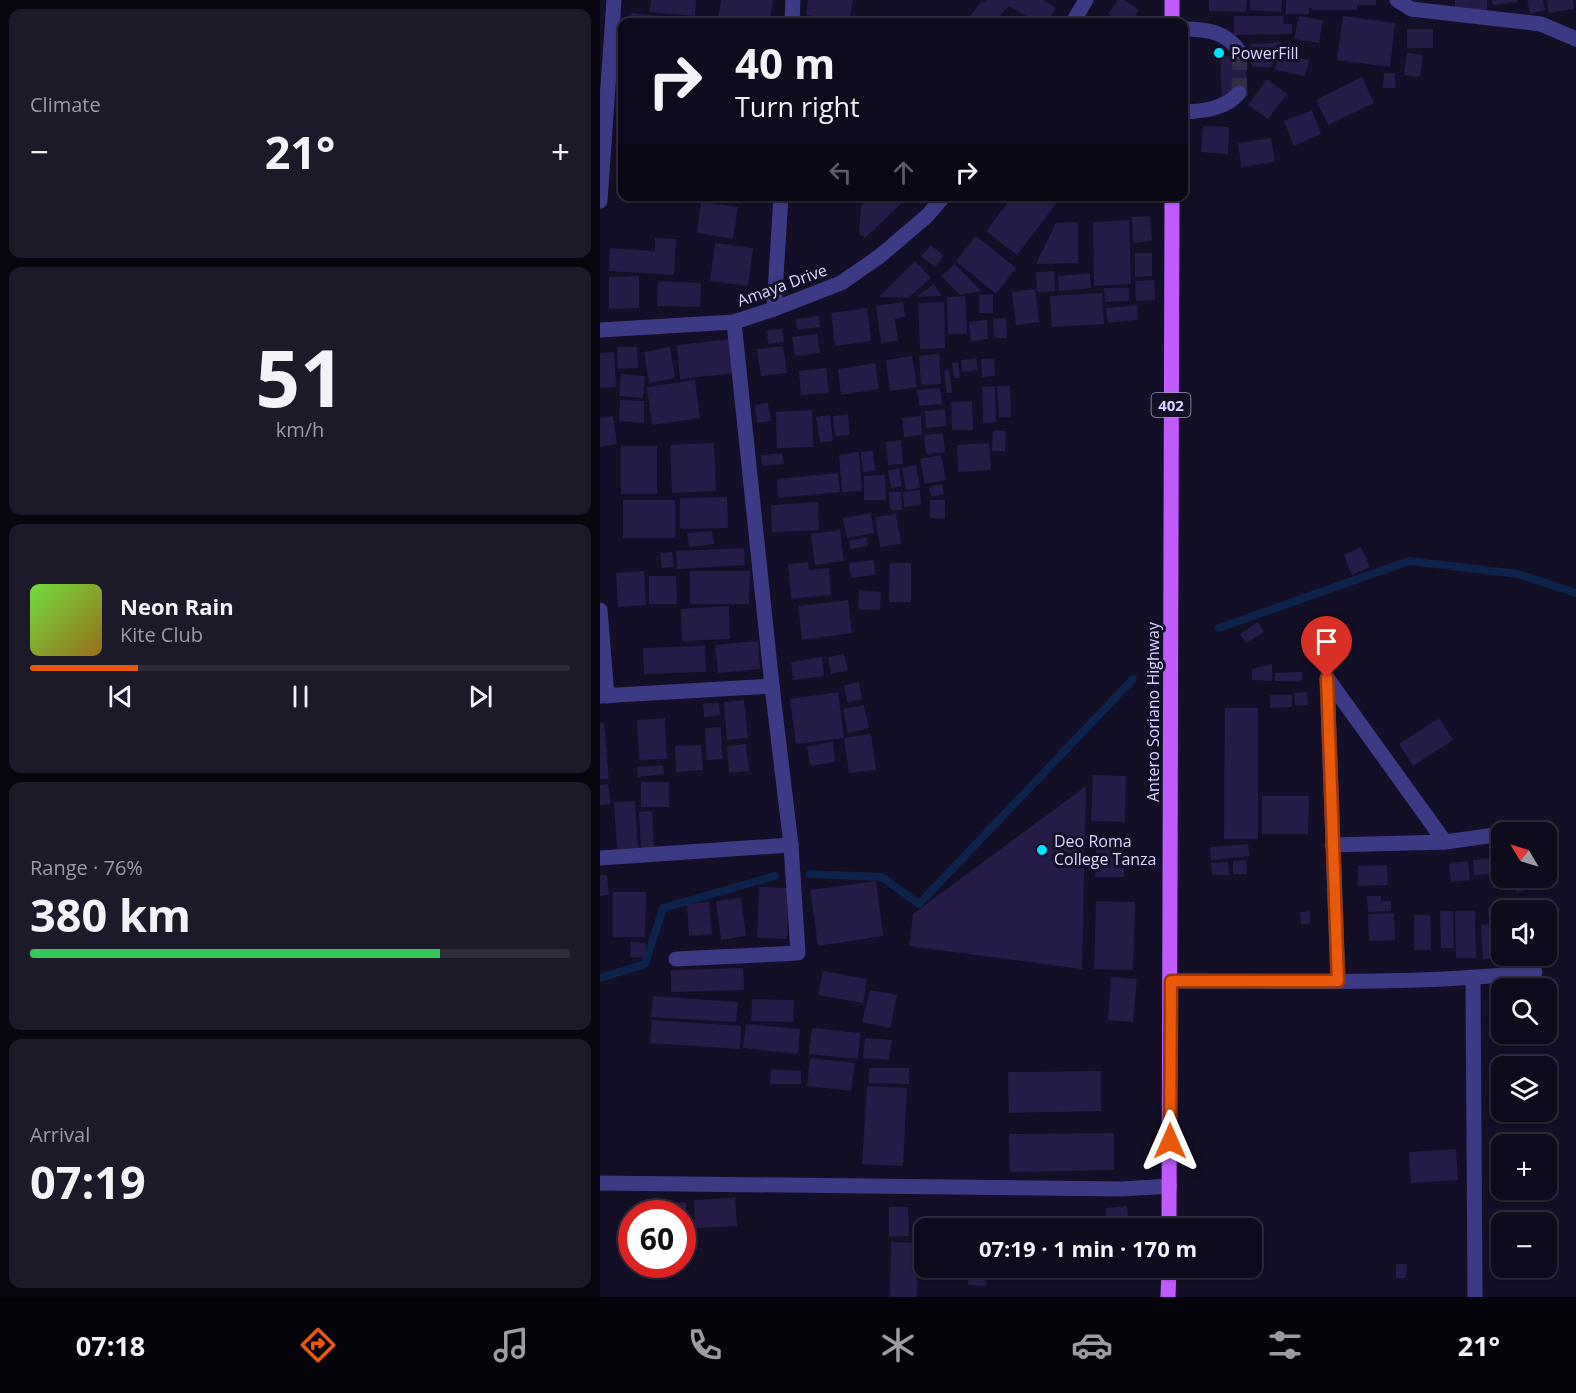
<!DOCTYPE html>
<meta charset="utf-8">
<style>
body{margin:0;font-family:"Open Sans",sans-serif;background:#1c1929;color:#f1f3f6;height:100vh;display:flex;flex-direction:column;font-size:22px;white-space:nowrap}
*{box-sizing:border-box;margin:0}
p{font-size:20px;color:#9b9ba3}
.icon{flex:none;width:33px;height:33px;fill:none;stroke:currentColor;stroke-width:2;stroke-linecap:round;stroke-linejoin:round}
.map{position:relative;flex:1;overflow:hidden}
.side{display:flex;flex-direction:column;gap:9px;padding:9px;background:#08060f;width:600px}
.side>*{flex:none}
.guide{position:absolute;left:18px;top:18px;width:570px;height:183px;border-radius:12px;box-shadow:0 2px 4px #0004,0 0 0 2px #2e2b3b;background:#0e0b1c;color:#f1f3f6;overflow:hidden}
.needle{width:39px;rotate:308deg}
.fabs{position:absolute;left:891px;top:822px;display:grid;gap:12px}
.fabs a{display:grid;place-items:center;width:66px;height:66px;border-radius:12px;background:#0e0b1c;box-shadow:0 2px 4px #0004,0 0 0 2px #2e2b3b;font-size:30px}
.speed{position:absolute;left:18px;top:1200px;display:flex;gap:12px;font-size:30px;font-weight:700;text-align:center}
.speed>*{display:grid;place-content:center;width:78px;height:78px;border-radius:50%;background:#0e0b1c;box-shadow:0 2px 4px #0004,0 0 0 2px #2e2b3b;line-height:1}
.speed .limit{border:9px solid #d22;background:#fff;color:#111}
.pin{position:absolute;display:grid;place-items:center;width:51px;height:51px;color:#fff;margin:-62px -26px;border-radius:50% 50% 50% 0;rotate:-45deg;box-shadow:0 0 6px #0007}
.pin .icon{rotate:45deg}
.me{position:absolute;width:66px;margin:-33px;rotate:0deg;stroke-linejoin:round;filter:drop-shadow(0 0 4px #0008)}
.turn{display:flex;align-items:center;gap:21px;height:126px;padding:0 18px;font-size:27px}
.turn .icon{width:78px;height:78px;stroke-width:2.5}
.turn b{display:block;font-size:42px;line-height:51px}
.lanes{display:flex;align-items:center;height:57px;padding:0 18px;background:#0003;justify-content:center;gap:30px;direction:ltr}
.lanes .off{opacity:.35}
.big{font-size:45px;font-weight:700;line-height:1.1}
.side .tile{flex:1;display:flex;flex-direction:column;justify-content:center;gap:9px;min-width:0;padding:0 21px;border-radius:12px;background:#1c1929}
.side .dial{align-items:center;gap:0}
.dial b{font-size:78px;line-height:1}
.song{display:flex;align-items:center;gap:18px}
.cover{width:72px;height:72px;border-radius:9px;background:linear-gradient(135deg,hsl(100 70% 55%),hsl(40 70% 35%))}
.played{height:6px;border-radius:3px;background:linear-gradient(90deg,#ea580c 20%,#2e2b3b 20%)}
.keys{display:flex;justify-content:space-around;direction:ltr}
.heat{display:flex;justify-content:space-between;align-items:center;font-size:33px;direction:ltr}
.charge{height:9px;border-radius:4px;background:linear-gradient(90deg,#34c759 76%,#2e2b3b 0)}
.trip{position:absolute;left:314px;top:1218px;width:348px;height:60px;border-radius:12px;background:#0e0b1c;box-shadow:0 2px 4px #0004,0 0 0 2px #2e2b3b;font-weight:700;line-height:60px;text-align:center}
.dock{display:flex;height:96px;justify-content:space-around;align-items:center;background:#06040b;color:#9b9ba3}
.dock .icon{width:42px;height:42px}
.dock .on{color:#ea580c}
.dock b{font-size:27px;color:#f1f3f6}
main{display:flex;flex:1;min-height:0}
.map>svg:first-child{display:block}
</style>
<main>
<section class="side">
<div class="tile"><p>Climate</p>
<div class="heat"><a>−</a><b class="big">21°</b><a>+</a></div>
</div>
<div class="tile dial"><b>51</b><p>km/h</p></div>
<div class="tile">
<div class="song"><i class="cover"></i><div><b>Neon Rain</b><p>Kite Club</p></div></div>
<div class="played"></div>
<div class="keys"><svg class="icon" aria-label="previous" viewBox="0 0 24 24"><path d="M18 5L8 12l10 7zM5 5v14"/></svg><svg class="icon" aria-label="pause" viewBox="0 0 24 24"><path d="M8 5v14M16 5v14"/></svg><svg class="icon" aria-label="next" viewBox="0 0 24 24"><path d="M6 5l10 7-10 7zM19 5v14"/></svg></div>
</div>
<div class="tile"><p>Range · 76%</p><b class="big">380 km</b><div class="charge"></div></div>
<div class="tile"><p>Arrival</p><b class="big">07:19</b></div>
</section>
<div class="map">
<svg width="976" height="1297" viewBox="0 0 976 1297">
<rect width="100%" height="100%" fill="#130f26"/>
<g fill="none" stroke-linecap="round" stroke-linejoin="round">
<g stroke="#0c2248" stroke-width="8">
<polyline points="619,628 809,561 918,574 976,593"/>
<polyline points="210,874 282,877 319,904 533,679"/>
<polyline points="0,978 45,964 63,908 175,876"/>
</g>
</g>
<g fill="#241b47">
<polygon points="51,0 96,0 95,16 49,12"/>
<polygon points="121,0 173,0 170,22 118,20"/>
<polygon points="208,0 253,0 249,22 206,15"/>
<polygon points="387,0 443,0 456,8 447,22 437,22 409,6 400,15 410,22 365,22 382,1 385,3"/>
<polygon points="518,0 524,0 539,10 531,22 520,22 508,14"/>
<polygon points="609,0 647,0 646,12 609,11"/>
<polygon points="650,0 682,0 681,12 650,10"/>
<polygon points="686,0 776,0 776,5 757,5 757,10 712,10 712,8 709,8 709,14 686,14"/>
<polygon points="855,0 887,0 887,12 855,11"/>
<polygon points="892,0 917,0 917,2 893,5"/>
<polygon points="927,0 943,0 945,10 930,14"/>
<polygon points="947,0 973,0 974,9 949,13"/>
<polygon points="31,13 97,20 97,22 30,22"/>
<polygon points="634,16 683,16 683,24 692,24 692,34 634,35"/>
<polygon points="699,16 723,20 719,43 694,39"/>
<polygon points="743,16 795,23 790,67 737,60"/>
<rect x="807" y="29" width="26" height="19"/>
<polygon points="682,42 671,67 652,67 650,44"/>
<polygon points="807,53 823,55 820,77 804,75"/>
<polygon points="679,54 709,60 705,76 675,70"/>
<polygon points="645,55 648,96 622,98 620,57"/>
<polygon points="784,73 795,73 795,88 783,88"/>
<polygon points="762,77 774,103 728,125 716,100"/>
<polygon points="667,79 687,94 668,119 648,105"/>
<polygon points="712,110 721,134 694,146 684,121"/>
<polygon points="603,126 629,127 628,154 601,152"/>
<polygon points="671,138 675,162 641,167 638,143"/>
<polygon points="271,196 309,196 265,238 259,234 261,206"/>
<polygon points="413,196 462,196 417,255 386,231"/>
<polygon points="101,202 138,207 133,239 97,233"/>
<polygon points="550,216 552,241 533,243 532,217"/>
<polygon points="529,220 531,284 494,286 493,222"/>
<polygon points="478,222 478,263 436,264 456,223"/>
<polygon points="376,236 416,268 396,294 356,261"/>
<polygon points="55,238 76,239 74,275 9,271 10,248 55,251"/>
<polygon points="115,243 153,248 148,286 110,281"/>
<polygon points="331,245 344,256 335,267 321,256"/>
<polygon points="535,253 552,253 552,276 535,277"/>
<polygon points="315,261 331,278 308,298 279,297"/>
<polygon points="355,264 381,291 360,295 341,276"/>
<polygon points="454,271 455,291 437,292 436,272"/>
<polygon points="490,273 491,288 459,291 458,276"/>
<polygon points="39,276 39,308 9,309 9,277"/>
<polygon points="554,280 555,300 536,301 535,281"/>
<polygon points="58,281 101,283 100,307 57,306"/>
<polygon points="334,284 342,296 316,297"/>
<polygon points="504,288 529,288 529,301 505,302"/>
<polygon points="435,289 439,322 416,325 412,292"/>
<polygon points="502,293 504,324 452,327 450,296"/>
<polygon points="393,294 393,313 379,313 379,295"/>
<polygon points="365,296 367,334 348,334 347,297"/>
<polygon points="303,302 305,317 295,319 298,341 281,343 276,306"/>
<polygon points="344,302 345,348 320,349 318,303"/>
<polygon points="537,305 538,320 508,323 506,308"/>
<polygon points="267,308 271,341 235,346 231,313"/>
<polygon points="219,316 220,327 197,330 196,319"/>
<polygon points="406,318 407,338 394,338 393,319"/>
<polygon points="387,320 388,339 371,341 369,322"/>
<polygon points="182,329 184,342 168,344 167,330"/>
<polygon points="217,334 220,353 195,356 192,337"/>
<polygon points="133,339 136,373 80,379 77,345"/>
<polygon points="183,346 187,373 161,376 157,349"/>
<polygon points="17,347 37,347 38,368 18,369"/>
<polygon points="70,347 75,378 49,383 44,352"/>
<polygon points="14,352 16,387 0,388 0,353"/>
<polygon points="339,354 341,384 321,385 319,356"/>
<polygon points="312,356 317,387 290,391 286,360"/>
<polygon points="376,358 378,370 362,372 361,360"/>
<polygon points="381,359 394,359 395,376 382,377"/>
<polygon points="358,362 360,378 354,378 352,363"/>
<polygon points="275,363 279,389 241,395 238,369"/>
<polygon points="226,368 229,393 201,395 199,371"/>
<polygon points="349,370 352,393 347,393 344,371"/>
<polygon points="21,374 45,376 43,398 19,396"/>
<polygon points="95,380 100,418 52,425 47,387"/>
<polygon points="395,386 396,422 383,423 382,387"/>
<polygon points="397,386 410,386 411,417 399,417"/>
<polygon points="340,388 342,404 319,406 317,390"/>
<polygon points="20,400 44,401 44,423 19,421"/>
<polygon points="372,401 373,430 352,430 351,402"/>
<polygon points="168,403 171,421 157,423 155,405"/>
<polygon points="345,409 346,426 326,428 325,411"/>
<polygon points="212,410 213,447 177,448 176,412"/>
<polygon points="248,414 250,435 235,436 233,416"/>
<polygon points="230,415 233,441 220,442 216,417"/>
<polygon points="13,416 17,444 0,447 0,418"/>
<polygon points="321,416 322,435 304,437 302,418"/>
<polygon points="393,430 406,431 405,451 392,451"/>
<polygon points="343,433 345,452 326,454 324,435"/>
<polygon points="301,440 303,464 288,465 286,442"/>
<polygon points="114,443 116,491 72,493 70,445"/>
<polygon points="389,443 391,470 358,472 357,445"/>
<rect x="21" y="446" width="36" height="48"/>
<polygon points="273,451 275,471 263,472 261,452"/>
<polygon points="259,452 262,491 242,492 239,455"/>
<polygon points="182,453 184,464 162,466 161,455"/>
<polygon points="341,455 346,480 325,484 320,459"/>
<polygon points="316,465 320,488 306,490 302,468"/>
<polygon points="299,469 302,486 291,488 288,470"/>
<polygon points="238,473 240,492 178,498 177,479"/>
<polygon points="285,475 286,500 264,500 264,476"/>
<polygon points="342,484 344,494 331,497 329,487"/>
<polygon points="320,490 321,505 304,507 303,492"/>
<polygon points="289,492 301,492 302,510 290,510"/>
<polygon points="127,497 128,528 80,529 80,498"/>
<rect x="23" y="500" width="52" height="38"/>
<polygon points="330,500 345,500 345,519 330,518"/>
<polygon points="218,502 219,530 172,532 171,505"/>
<polygon points="271,513 274,533 247,538 243,518"/>
<polygon points="296,514 301,544 280,547 275,517"/>
<polygon points="240,530 244,561 215,565 211,534"/>
<polygon points="112,531 114,544 89,547 87,533"/>
<polygon points="267,537 268,546 250,549 249,541"/>
<polygon points="761,547 770,567 752,575 744,555"/>
<polygon points="144,548 145,565 77,569 76,551"/>
<polygon points="72,552 74,567 62,568 60,553"/>
<polygon points="274,560 275,575 251,578 249,563"/>
<polygon points="208,562 209,570 229,568 231,595 191,599 188,564"/>
<polygon points="290,563 311,563 311,602 289,602"/>
<polygon points="44,571 46,605 18,607 16,573"/>
<polygon points="90,571 150,571 149,604 90,604"/>
<polygon points="49,576 76,576 77,604 49,604"/>
<polygon points="259,590 281,592 280,610 258,609"/>
<polygon points="248,600 252,633 202,640 198,606"/>
<polygon points="129,606 130,639 82,641 81,609"/>
<polygon points="658,622 664,632 646,643 640,634"/>
<polygon points="158,641 160,669 118,673 115,645"/>
<polygon points="105,646 106,672 44,674 43,648"/>
<polygon points="244,654 248,670 231,674 228,657"/>
<polygon points="222,657 224,676 193,680 191,662"/>
<polygon points="672,664 672,681 652,680 652,669"/>
<polygon points="702,672 702,681 675,681 675,673"/>
<polygon points="259,682 262,700 247,702 244,685"/>
<polygon points="238,692 244,738 196,744 190,699"/>
<polygon points="707,692 708,705 695,706 694,693"/>
<polygon points="670,695 692,695 692,707 670,708"/>
<polygon points="144,700 148,738 127,740 124,702"/>
<polygon points="119,703 120,715 104,717 103,704"/>
<polygon points="264,705 269,728 248,733 243,709"/>
<polygon points="625,708 658,708 658,839 624,839"/>
<polygon points="65,718 67,759 39,760 37,720"/>
<polygon points="839,718 853,740 813,766 799,744"/>
<polygon points="0,723 4,723 9,779 0,779"/>
<polygon points="121,727 122,759 107,760 105,728"/>
<polygon points="271,734 276,770 249,773 244,738"/>
<polygon points="233,742 235,762 210,766 207,746"/>
<polygon points="146,744 149,771 129,773 127,746"/>
<polygon points="101,745 103,770 76,772 75,746"/>
<polygon points="63,765 64,774 38,777 37,767"/>
<polygon points="493,775 526,776 525,822 491,821"/>
<rect x="41" y="782" width="28" height="25"/>
<polygon points="8,784 11,804 0,805 0,785"/>
<polygon points="486,786 482,969 309,946 313,914"/>
<polygon points="662,796 709,796 708,834 662,834"/>
<polygon points="35,801 38,848 17,849 14,802"/>
<polygon points="52,811 54,848 41,849 39,812"/>
<polygon points="496,841 524,841 524,877 495,877"/>
<polygon points="648,844 650,856 611,860 610,847"/>
<polygon points="895,858 896,874 874,875 873,860"/>
<polygon points="646,860 647,874 633,874 633,861"/>
<polygon points="868,861 870,880 851,882 849,863"/>
<polygon points="628,862 629,875 612,875 611,863"/>
<polygon points="787,865 788,885 758,886 758,866"/>
<polygon points="0,875 7,875 9,895 0,896"/>
<polygon points="892,877 909,878 909,887 893,888"/>
<polygon points="914,878 937,878 939,888 916,892"/>
<polygon points="276,881 283,936 218,946 210,890"/>
<polygon points="159,887 189,888 187,939 157,938"/>
<polygon points="13,892 46,892 45,937 13,937"/>
<polygon points="767,896 781,896 781,901 791,901 791,911 768,912"/>
<polygon points="141,898 146,936 121,940 116,901"/>
<polygon points="937,899 960,908 953,925 946,922 946,910 933,910"/>
<polygon points="496,901 535,902 533,970 494,969"/>
<polygon points="109,902 112,934 89,936 87,904"/>
<polygon points="920,905 920,910 902,910 902,918 889,919 888,908"/>
<polygon points="710,911 710,924 701,924 700,912"/>
<polygon points="840,911 853,911 854,948 841,948"/>
<polygon points="855,911 875,911 876,958 856,958"/>
<polygon points="794,913 795,940 769,941 768,914"/>
<polygon points="814,915 830,915 831,950 814,950"/>
<polygon points="902,924 902,957 883,959 881,925"/>
<polygon points="31,942 46,943 45,958 30,957"/>
<polygon points="143,968 144,990 71,992 71,970"/>
<polygon points="223,971 267,979 263,1003 218,995"/>
<polygon points="511,977 537,979 533,1022 508,1020"/>
<polygon points="270,990 297,995 290,1028 262,1022"/>
<polygon points="53,996 138,1002 136,1022 51,1017"/>
<polygon points="152,999 194,1000 193,1022 151,1021"/>
<polygon points="52,1020 141,1026 140,1049 50,1043"/>
<polygon points="146,1024 200,1029 198,1054 143,1048"/>
<polygon points="212,1028 260,1033 258,1059 209,1054"/>
<polygon points="265,1038 292,1040 289,1060 263,1058"/>
<polygon points="210,1058 255,1063 251,1091 207,1086"/>
<polygon points="269,1068 309,1068 309,1084 269,1083"/>
<polygon points="171,1069 201,1071 201,1084 170,1084"/>
<polygon points="501,1071 501,1111 409,1113 408,1072"/>
<polygon points="267,1086 307,1088 303,1166 262,1164"/>
<polygon points="514,1133 514,1170 410,1172 409,1134"/>
<polygon points="856,1149 858,1180 811,1183 809,1152"/>
<polygon points="902,1150 902,1184 892,1185 889,1151"/>
<polygon points="135,1198 137,1226 95,1228 94,1200"/>
<polygon points="86,1202 86,1223 82,1223 82,1214 64,1214 64,1203"/>
<polygon points="527,1206 529,1226 507,1228 506,1208"/>
<polygon points="289,1207 308,1207 309,1236 289,1237"/>
<polygon points="291,1242 318,1243 317,1297 290,1297"/>
<polygon points="796,1264 807,1264 806,1278 796,1278"/>
<polygon points="369,1269 387,1269 386,1286 368,1285"/>
</g>
<g fill="none" stroke-linecap="round" stroke-linejoin="round">
<polyline stroke="#312d47" stroke-width="15" stroke-dasharray="15 8" stroke-linecap="butt" points="639,93 640,52"/>
<g stroke="#3d3a85" stroke-width="15">
<polyline points="797,0 811,9 941,24 976,39"/>
<polyline points="192,22 193,0"/>
<polyline points="473,22 486,0"/>
<path d="M584,29C608,30 624,30 640,52"/>
<path d="M584,112C604,111 625,109 639,93"/>
<polyline points="0,201 14,0"/>
<polyline points="174,309 181,196"/>
<polyline points="0,330 134,322 174,309 241,283 280,256 327,216 344,196"/>
<polyline points="0,610 7,696"/>
<polyline points="0,696 172,686"/>
<polyline points="732,845 845,842 902,834"/>
<polyline points="0,858 191,845"/>
<polyline points="76,959 198,953 191,845 172,686 134,322"/>
<polyline points="873,978 875,1297"/>
<path d="M571,981C692,981 814,985 935,972"/>
<polyline points="738,981 727,678 845,842"/>
<polyline points="0,1183 522,1189 570,1186"/>
</g>
<g stroke="#c25bff" stroke-width="15">
<polyline points="572,22 572,0"/>
<polyline points="569,1228 572,196"/>
<polyline points="568,1297 569,1268"/>
</g>
</g>
<g fill="none" stroke-linecap="round" stroke-linejoin="round">
<g stroke="#983908" stroke-width="15">
<polyline id="route" points="570,1141 571,981 738,981 727,678"/>
</g>
<use href="#route" stroke="#ea580c" stroke-width="10"/>
</g>
<g fill="#00e5ff" stroke="#130f26" stroke-width="2">
<circle cx="619" cy="53" r="6"/>
<circle cx="442" cy="850" r="6"/>
</g>
<g text-anchor="middle" dominant-baseline="central" stroke-width="6" stroke-linejoin="round" paint-order="stroke">
<rect fill="#130f26" stroke="#9e99be" stroke-width="1.5" x="551.5" y="393" width="39" height="24" rx="4.5"/>
<g font-size="15" font-weight="bold" fill="#d9d4ff">
<text x="571" y="405">402</text>
</g>
<g font-size="16" fill="#d9d4ff" stroke="#130f26" text-anchor="start">
<text x="631" y="53">PowerFill</text>
<text x="454" y="841">Deo Roma<tspan x="454" dy="18">College Tanza</tspan></text>
</g>
<g font-size="16" fill="#d9d4ff" stroke="#130f26">
<text transform="translate(182 285) rotate(-20)">Amaya Drive</text>
<text transform="translate(553 712) rotate(-90)">Antero Soriano Highway</text>
</g>
</g>
</svg>
<div class="fabs">
<a><svg class="needle" viewBox="-14 -14 28 28"><path d="M0-13l5 13h-10z" fill="#e53935"/><path d="M0 13l5-13h-10z" fill="#9b9ba3"/></svg></a>
<a><svg class="icon" aria-label="sound" viewBox="0 0 24 24"><path d="M4 9h4l5-4v14l-5-4H4zM17 9q2 3 0 6"/></svg></a>
<a><svg class="icon" aria-label="search" viewBox="0 0 24 24"><circle cx="10" cy="10" r="6"/><path d="M15 15l6 6"/></svg></a>
<a><svg class="icon" aria-label="layers" viewBox="0 0 24 24"><path d="M12 4l9 5-9 5-9-5zM3 14l9 5 9-5"/></svg></a>
<a>+</a>
<a>−</a>
</div>
<div class="speed"><div class="limit">60</div></div>
<div class="pin" style="left:727px;top:678px;background:#d93025"><svg class="icon" aria-label="arrive" viewBox="0 0 24 24"><path d="M6 21V4h12l-3 4 3 4H6"/></svg></div>
<svg class="me" style="left:570px;top:1141px" viewBox="-20 -20 40 40"><path d="M0-17L14 15 0 8-14 15z" fill="#ea580c" stroke="#fff" stroke-width="4"/></svg>
<div class="trip">07:19 · 1 min · 170 m</div>
<div class="guide">
<div class="turn"><svg class="icon" aria-label="right" viewBox="0 0 24 24"><path d="M7 20v-9h11M14 6l5 5-5 5"/></svg><div><b>40 m</b>Turn right</div></div>
<div class="lanes"><svg class="icon off" aria-label="left" viewBox="0 0 24 24"><path d="M17 20v-9H6M10 6l-5 5 5 5"/></svg><svg class="icon off" aria-label="ahead" viewBox="0 0 24 24"><path d="M12 20V5M6 11l6-6 6 6"/></svg><svg class="icon" aria-label="right" viewBox="0 0 24 24"><path d="M7 20v-9h11M14 6l5 5-5 5"/></svg></div>
</div>
</div>
</main>
<nav class="dock">
<b>07:18</b>
<svg class="icon on" aria-label="directions" viewBox="0 0 24 24"><path d="M12 3l9 9-9 9-9-9zM9 14v-3h6M13 9l2 2-2 2"/></svg>
<svg class="icon" aria-label="music" viewBox="0 0 24 24"><path d="M9 18V5l10-2v13"/><circle cx="6" cy="18" r="3"/><circle cx="16" cy="16" r="3"/></svg>
<svg class="icon" aria-label="phone" viewBox="0 0 24 24"><path d="M5 4h4l2 5-3 2q2 4 5 5l2-3 5 2v4C11 20 4 13 5 4z"/></svg>
<svg class="icon" aria-label="climate" viewBox="0 0 24 24"><path d="M12 3v18M4 7l16 10M4 17L20 7"/></svg>
<svg class="icon" aria-label="car" viewBox="0 0 24 24"><path d="M5 17H2v-5l4-1 3-4h7l3 4 3 1v5h-3M9 17h6M6 11h13"/><circle cx="7" cy="17" r="2"/><circle cx="17" cy="17" r="2"/></svg>
<svg class="icon" aria-label="filters" viewBox="0 0 24 24"><path d="M4 7h16M4 17h16"/><circle cx="9" cy="7" r="2"/><circle cx="15" cy="17" r="2"/></svg>
<b>21°</b>
</nav>
